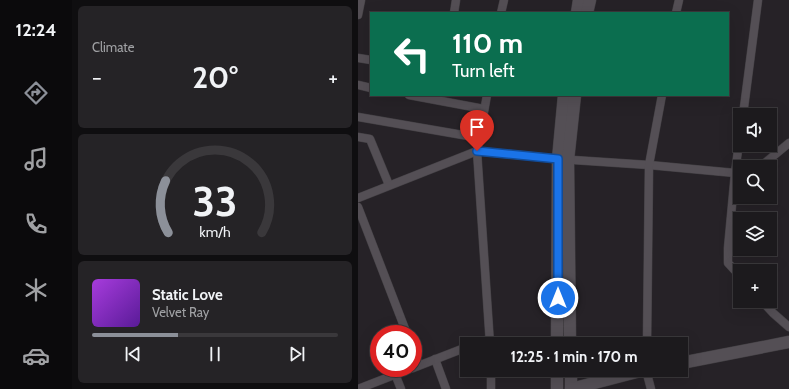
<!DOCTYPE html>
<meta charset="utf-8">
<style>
body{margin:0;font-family:Cabin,sans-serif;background:#252326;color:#f1f3f6;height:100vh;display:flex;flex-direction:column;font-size:15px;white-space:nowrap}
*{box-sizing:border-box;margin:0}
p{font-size:13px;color:#a0a1a4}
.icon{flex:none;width:22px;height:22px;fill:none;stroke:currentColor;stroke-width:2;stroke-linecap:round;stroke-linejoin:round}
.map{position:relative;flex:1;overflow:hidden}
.panel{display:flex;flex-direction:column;gap:6px;padding:6px;background:#0f0e10;width:286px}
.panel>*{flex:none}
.hud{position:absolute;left:12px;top:12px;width:359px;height:84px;border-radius:0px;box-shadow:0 4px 16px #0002,0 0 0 1px #3a383b;background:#0b6e4f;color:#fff;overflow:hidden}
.controls{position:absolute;left:375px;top:108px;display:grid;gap:8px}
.controls a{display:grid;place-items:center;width:44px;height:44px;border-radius:0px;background:#1c1a1d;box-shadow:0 4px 16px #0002,0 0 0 1px #3a383b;font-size:20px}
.speed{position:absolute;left:12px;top:325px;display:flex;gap:8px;font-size:20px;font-weight:700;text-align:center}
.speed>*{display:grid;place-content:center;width:52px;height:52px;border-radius:50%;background:#1c1a1d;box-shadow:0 4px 16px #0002,0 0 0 1px #3a383b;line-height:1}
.speed .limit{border:6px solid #d22;background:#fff;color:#111}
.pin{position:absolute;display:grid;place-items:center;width:34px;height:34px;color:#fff;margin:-41px -17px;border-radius:50% 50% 50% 0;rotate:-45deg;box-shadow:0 0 4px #0007}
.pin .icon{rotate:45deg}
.me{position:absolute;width:44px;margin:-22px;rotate:0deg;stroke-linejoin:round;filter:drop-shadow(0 0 3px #0008)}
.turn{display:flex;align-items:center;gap:14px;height:84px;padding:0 16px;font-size:18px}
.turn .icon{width:52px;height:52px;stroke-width:2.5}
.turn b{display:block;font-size:28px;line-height:34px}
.big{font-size:30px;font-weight:800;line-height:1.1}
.panel .card{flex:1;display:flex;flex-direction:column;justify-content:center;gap:6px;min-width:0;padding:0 14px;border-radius:6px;background:#252326}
.panel .dial{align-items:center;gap:0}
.dial svg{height:104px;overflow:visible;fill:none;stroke:#3a383b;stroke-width:7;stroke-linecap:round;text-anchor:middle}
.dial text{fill:#f1f3f6;stroke:none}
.song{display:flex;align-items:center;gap:12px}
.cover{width:48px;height:48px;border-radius:6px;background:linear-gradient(135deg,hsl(280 70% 55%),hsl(270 70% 35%))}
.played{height:4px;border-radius:2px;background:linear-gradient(90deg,#8c9099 35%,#3a383b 35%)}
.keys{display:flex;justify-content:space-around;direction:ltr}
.heat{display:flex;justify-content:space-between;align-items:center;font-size:22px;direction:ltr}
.trip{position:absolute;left:102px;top:337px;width:228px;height:40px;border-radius:0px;background:#1c1a1d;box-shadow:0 4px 16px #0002,0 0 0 1px #3a383b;font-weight:800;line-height:40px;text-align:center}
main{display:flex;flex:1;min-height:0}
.tab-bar{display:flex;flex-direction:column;width:72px;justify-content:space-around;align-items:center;background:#0b0a0c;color:#a0a1a4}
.tab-bar .icon{width:28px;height:28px}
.tab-bar .current{color:#8c9099}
.tab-bar b{font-size:18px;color:#f1f3f6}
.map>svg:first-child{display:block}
</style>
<main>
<nav class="tab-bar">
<b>12:24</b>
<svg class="icon current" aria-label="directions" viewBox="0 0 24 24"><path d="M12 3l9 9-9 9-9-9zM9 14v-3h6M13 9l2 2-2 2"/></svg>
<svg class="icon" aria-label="music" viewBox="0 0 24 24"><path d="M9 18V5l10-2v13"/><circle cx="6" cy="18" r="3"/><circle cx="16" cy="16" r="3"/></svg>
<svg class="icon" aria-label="phone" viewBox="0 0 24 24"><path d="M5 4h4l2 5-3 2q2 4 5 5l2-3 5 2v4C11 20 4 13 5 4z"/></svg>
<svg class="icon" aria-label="climate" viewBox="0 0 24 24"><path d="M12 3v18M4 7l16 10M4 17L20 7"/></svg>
<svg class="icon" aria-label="car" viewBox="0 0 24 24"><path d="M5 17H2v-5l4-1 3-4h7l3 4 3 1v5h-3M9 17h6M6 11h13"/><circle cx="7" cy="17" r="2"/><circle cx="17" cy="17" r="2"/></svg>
</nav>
<section class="panel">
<div class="card"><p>Climate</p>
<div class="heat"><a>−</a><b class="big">20°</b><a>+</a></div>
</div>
<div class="card dial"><svg viewBox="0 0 100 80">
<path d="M14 69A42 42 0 1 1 86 69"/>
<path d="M14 69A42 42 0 0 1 12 29" stroke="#8c9099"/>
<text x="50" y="56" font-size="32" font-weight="700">33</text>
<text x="50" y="72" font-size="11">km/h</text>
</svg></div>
<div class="card">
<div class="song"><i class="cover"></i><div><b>Static Love</b><p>Velvet Ray</p></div></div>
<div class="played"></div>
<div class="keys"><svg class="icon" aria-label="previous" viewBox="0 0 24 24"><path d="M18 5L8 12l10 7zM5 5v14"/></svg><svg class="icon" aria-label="pause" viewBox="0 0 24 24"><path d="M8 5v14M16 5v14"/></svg><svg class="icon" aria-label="next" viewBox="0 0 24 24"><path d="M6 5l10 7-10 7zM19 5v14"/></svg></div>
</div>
</section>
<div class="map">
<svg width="431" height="389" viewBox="0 0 431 389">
<rect width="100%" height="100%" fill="#262227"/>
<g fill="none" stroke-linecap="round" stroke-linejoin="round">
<g stroke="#423f43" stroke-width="9">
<g id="street">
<polyline points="96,13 98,0"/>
<polyline points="143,13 146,0"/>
<polyline points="318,13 321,0"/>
<polyline points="0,15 3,0"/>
<polyline points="0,58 13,60"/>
<polyline points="0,85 13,88"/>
<polyline points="51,95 126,109"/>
<polyline points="129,95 119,151 132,344"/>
<polyline points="385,115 400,0"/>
<polyline points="0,117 122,138"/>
<polyline points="382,135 377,173 370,248 370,263 382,276"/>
<polyline points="0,137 12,139 31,185"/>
<polyline points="402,167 431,143"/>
<polyline points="0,198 119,151 200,159 291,165 377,173"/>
<polyline points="0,207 49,334"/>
<polyline points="404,301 415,313 431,327"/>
<polyline points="117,344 131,339"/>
<polyline points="289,344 291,165 304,95"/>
<polyline points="55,350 61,365"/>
<polyline points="77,359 88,389"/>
<polyline points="55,368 109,347"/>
<polyline points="133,370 133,389"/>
<polyline points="288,370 293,389"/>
<polyline points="37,374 43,389"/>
<polyline points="0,389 54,368"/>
</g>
</g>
<g stroke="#423f43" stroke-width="13">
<g id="secondary">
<polyline points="219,13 221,0"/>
<polyline points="229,13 232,0"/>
<polyline points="199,344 200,159 206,95"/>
<polyline points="212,344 210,160 217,95"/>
<polyline points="323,363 431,342"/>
<polyline points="213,370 213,389"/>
<polyline points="199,389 199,370"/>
<polyline points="213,389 286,370"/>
</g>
</g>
<use href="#street" stroke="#544f55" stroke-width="8"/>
<use href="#secondary" stroke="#544f55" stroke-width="12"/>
</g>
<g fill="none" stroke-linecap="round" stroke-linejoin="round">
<g stroke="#114b97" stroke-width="10">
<polyline id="route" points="119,151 200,159 200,298"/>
</g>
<use href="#route" stroke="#1a73e8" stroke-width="7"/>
</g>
</svg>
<div class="controls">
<a><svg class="icon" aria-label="sound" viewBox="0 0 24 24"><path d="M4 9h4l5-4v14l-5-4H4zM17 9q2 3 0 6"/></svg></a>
<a><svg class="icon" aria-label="search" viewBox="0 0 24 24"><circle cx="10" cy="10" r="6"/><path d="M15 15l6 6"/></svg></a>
<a><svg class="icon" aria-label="layers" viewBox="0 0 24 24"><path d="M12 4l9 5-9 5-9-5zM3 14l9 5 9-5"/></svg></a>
<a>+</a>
</div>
<div class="speed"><div class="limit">40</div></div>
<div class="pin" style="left:119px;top:151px;background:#d93025"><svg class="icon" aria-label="arrive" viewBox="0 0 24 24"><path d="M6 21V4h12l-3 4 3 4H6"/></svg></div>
<svg class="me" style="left:200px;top:298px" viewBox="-20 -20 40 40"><circle r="17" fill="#1a73e8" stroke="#fff" stroke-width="3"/><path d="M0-11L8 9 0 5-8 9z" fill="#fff"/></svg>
<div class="trip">12:25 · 1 min · 170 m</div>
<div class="hud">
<div class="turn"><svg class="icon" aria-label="left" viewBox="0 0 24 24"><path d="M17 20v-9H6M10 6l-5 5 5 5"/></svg><div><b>110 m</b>Turn left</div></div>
</div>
</div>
</main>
